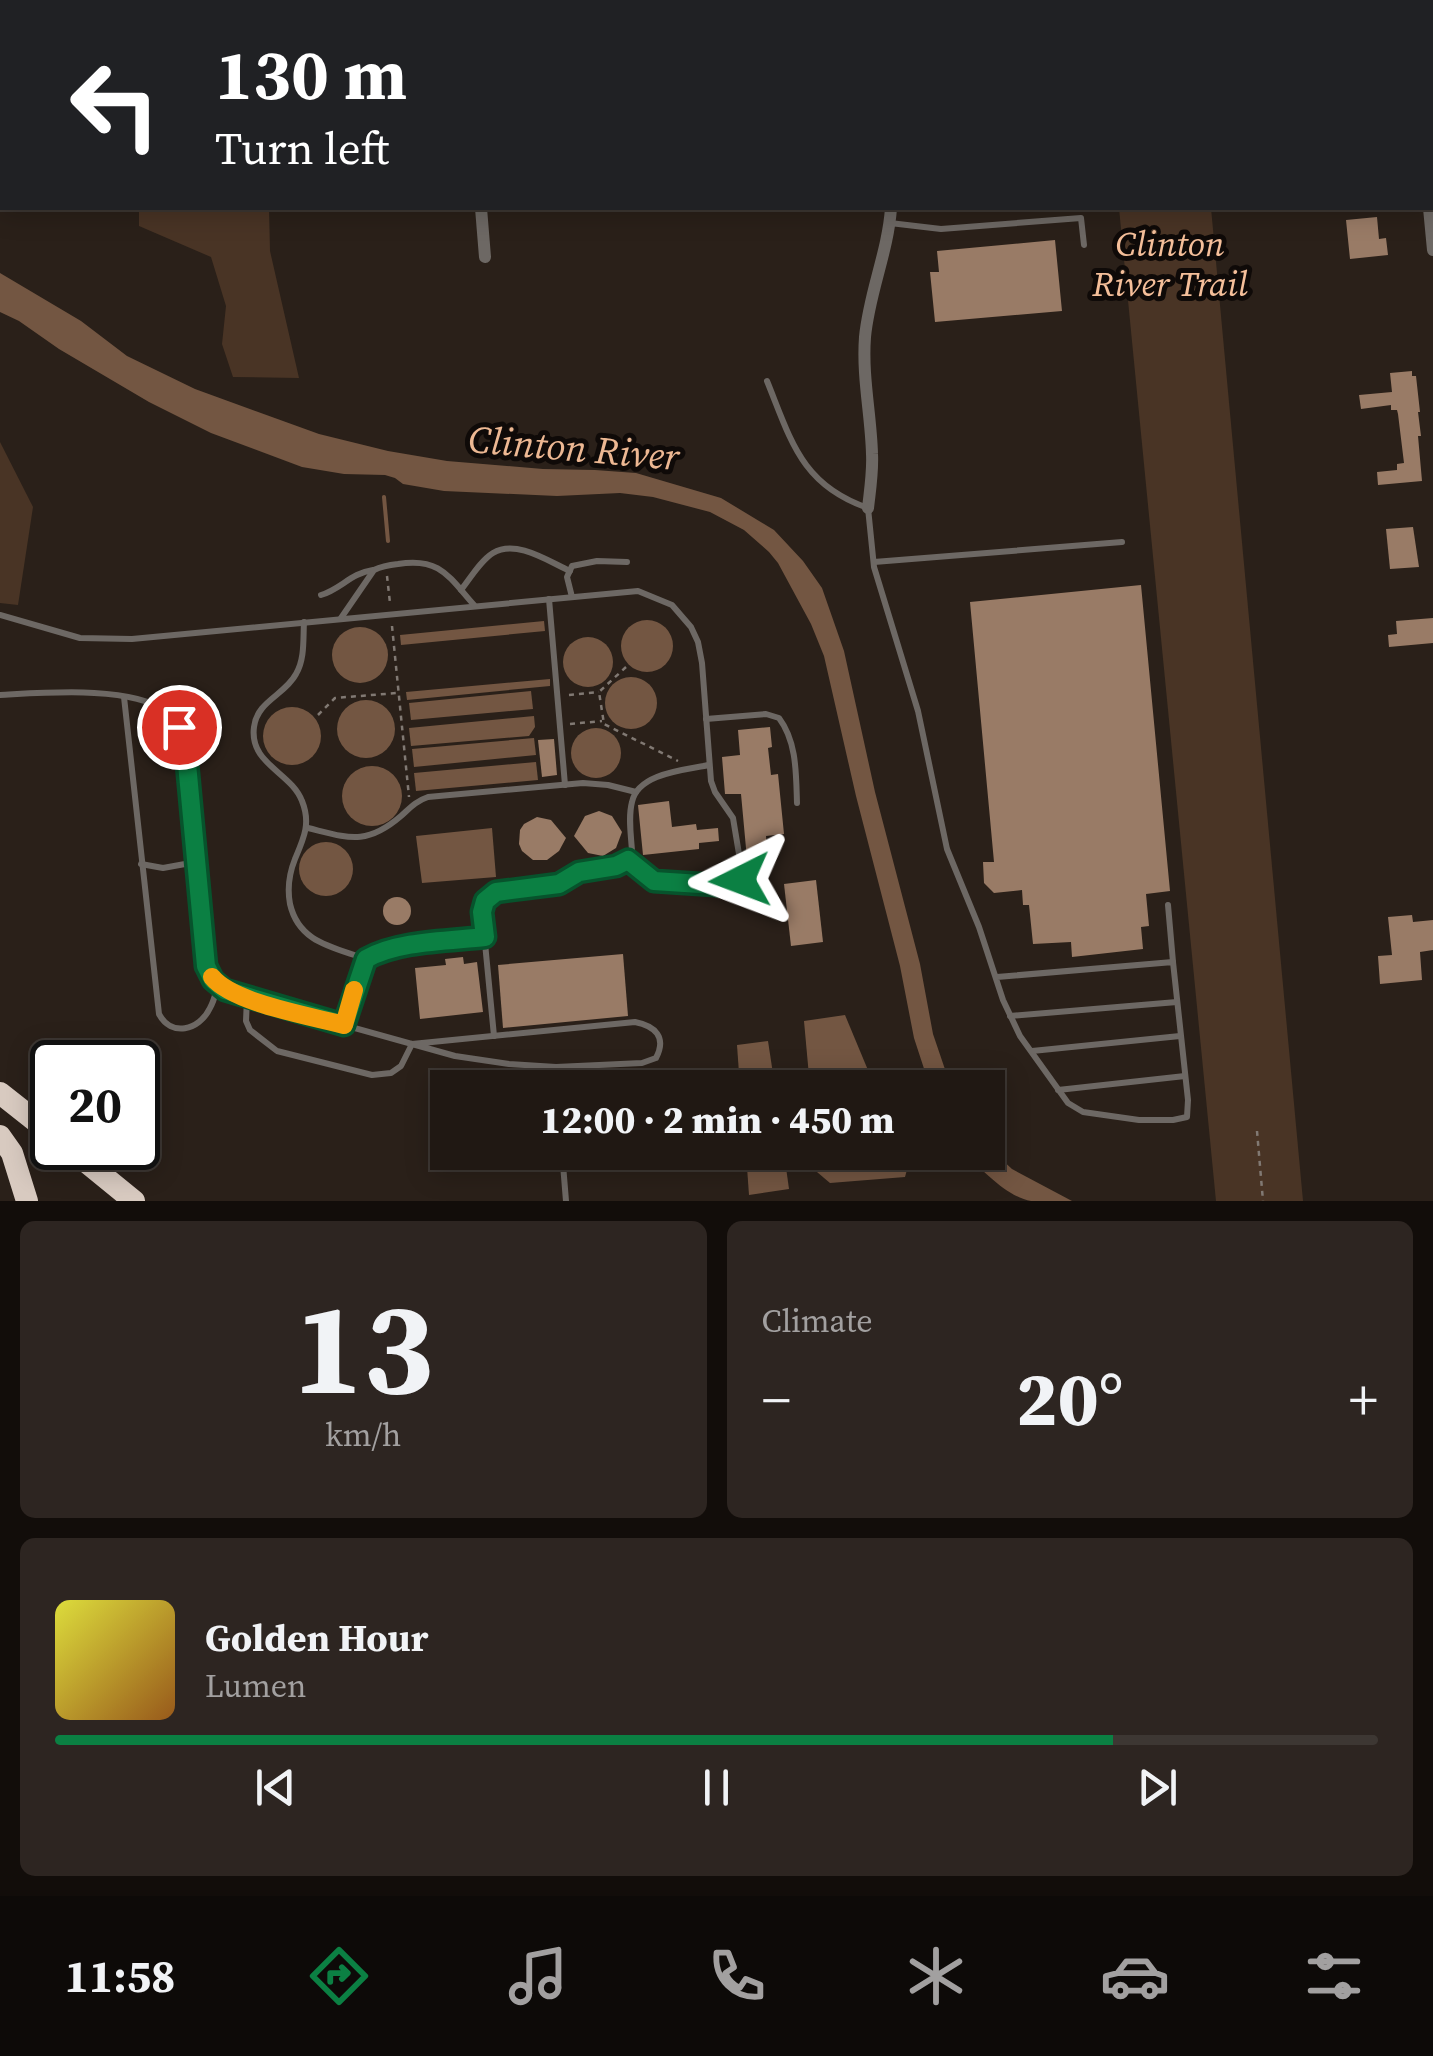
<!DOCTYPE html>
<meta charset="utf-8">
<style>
body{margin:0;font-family:"Source Serif 4",serif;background:#2d2521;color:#f1f3f6;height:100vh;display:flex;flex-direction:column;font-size:38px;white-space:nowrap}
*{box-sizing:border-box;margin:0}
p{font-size:32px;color:#a2a0a0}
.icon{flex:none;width:55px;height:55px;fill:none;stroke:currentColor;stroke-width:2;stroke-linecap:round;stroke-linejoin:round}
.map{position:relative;height:1201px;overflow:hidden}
.sheet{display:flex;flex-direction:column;gap:20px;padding:20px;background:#120d0a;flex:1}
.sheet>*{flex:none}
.banner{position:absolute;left:0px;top:0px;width:1435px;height:210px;box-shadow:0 5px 25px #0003,0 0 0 2px #3d3733;background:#202124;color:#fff;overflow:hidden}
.speed{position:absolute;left:30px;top:1040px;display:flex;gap:20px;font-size:50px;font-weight:700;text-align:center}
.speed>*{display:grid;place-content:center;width:130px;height:130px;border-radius:50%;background:#201813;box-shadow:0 5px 25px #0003,0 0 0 2px #3d3733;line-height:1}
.speed .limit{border:5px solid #111;border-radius:15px;background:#fff;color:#111}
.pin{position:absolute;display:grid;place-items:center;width:85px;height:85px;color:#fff;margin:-42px;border:5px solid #fff;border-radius:50%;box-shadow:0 2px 10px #0007}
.me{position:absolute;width:110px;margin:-55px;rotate:267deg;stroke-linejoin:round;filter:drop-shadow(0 0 8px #0008)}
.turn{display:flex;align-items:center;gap:35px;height:210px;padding:0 50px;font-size:45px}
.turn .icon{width:130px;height:130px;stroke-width:2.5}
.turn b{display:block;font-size:70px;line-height:85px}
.big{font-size:75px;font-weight:800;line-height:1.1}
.sheet .card{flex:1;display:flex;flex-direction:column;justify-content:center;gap:15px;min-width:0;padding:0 35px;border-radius:15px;background:#2d2521}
.sheet .dial{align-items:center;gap:0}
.dial b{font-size:130px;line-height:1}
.song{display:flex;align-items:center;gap:30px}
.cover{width:120px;height:120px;border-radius:15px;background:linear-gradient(135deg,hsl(60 70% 55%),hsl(30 70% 35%))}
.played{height:10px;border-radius:5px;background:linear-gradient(90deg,#0b8043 80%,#3d3733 80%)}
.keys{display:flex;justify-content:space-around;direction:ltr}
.heat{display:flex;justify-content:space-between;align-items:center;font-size:55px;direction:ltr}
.sheet .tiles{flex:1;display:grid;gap:20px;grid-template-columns:1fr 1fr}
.card:last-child{grid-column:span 2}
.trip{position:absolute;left:430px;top:1070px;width:575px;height:100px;border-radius:0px;background:#201813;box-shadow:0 5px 25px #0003,0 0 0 2px #3d3733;font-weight:800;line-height:100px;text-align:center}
.menu{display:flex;height:160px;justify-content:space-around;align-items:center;background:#0d0a08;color:#a2a0a0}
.menu .icon{width:70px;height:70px}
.menu .active{color:#0b8043}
.menu b{font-size:45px;color:#f1f3f6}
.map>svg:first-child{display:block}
</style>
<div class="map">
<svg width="1433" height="1201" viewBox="0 0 1433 1201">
<rect width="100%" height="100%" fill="#2a2019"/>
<g fill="#493425">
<polygon points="139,208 269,208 270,251 299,378 233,377 222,344 226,306 211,257 139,226"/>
<polygon points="1119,208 1211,208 1303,1201 1216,1201"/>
<polygon points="0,442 33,507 18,605 0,603"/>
</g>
<g fill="#735642">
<polygon points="0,273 81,321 127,356 195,389 319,434 388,451 447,461 543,469 595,470 636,473 721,498 774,530 803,561 822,588 844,651 875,792 920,964 933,1034 951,1087 930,1087 914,1038 900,966 856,796 824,656 811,624 778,563 769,552 744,530 710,512 653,497 620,493 557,496 444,491 403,484 395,478 385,475 344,474 302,467 211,433 149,402 59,349 19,321 0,312"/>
<circle cx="647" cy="646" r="26"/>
<polygon points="544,621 545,631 401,645 400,635"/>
<circle cx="360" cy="655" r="28"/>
<circle cx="588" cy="662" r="25"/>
<circle cx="631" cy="703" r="26"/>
<polygon points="550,679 550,686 407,700 406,692"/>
<polygon points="531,691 533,709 411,720 409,703"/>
<circle cx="366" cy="729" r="29"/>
<circle cx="292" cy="736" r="29"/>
<polygon points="534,716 535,727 529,736 411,746 409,728"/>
<circle cx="596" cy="753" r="25"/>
<polygon points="534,738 536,755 414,767 412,749"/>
<polygon points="536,762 538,780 416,791 414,773"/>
<circle cx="372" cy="796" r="30"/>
<polygon points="492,828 496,877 422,883 416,836"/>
<circle cx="326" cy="869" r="27"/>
<polygon points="845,1015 875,1087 810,1087 804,1021"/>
<polygon points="768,1041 775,1087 740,1087 737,1045"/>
<path d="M988,1147L1012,1169L1072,1201C1059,1201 1044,1201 1031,1201C1009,1198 980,1169 966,1153L988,1152Z"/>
<polygon points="746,1153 784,1153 789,1189 749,1195"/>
<polygon points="815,1153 902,1153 908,1166 905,1177 830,1183 817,1172"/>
</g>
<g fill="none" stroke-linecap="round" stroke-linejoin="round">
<g stroke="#735642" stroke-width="4">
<polyline points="0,187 2,184"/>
<polyline points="384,497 388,541"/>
</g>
</g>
<g fill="#997b66">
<polygon points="1377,217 1379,239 1386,238 1388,255 1350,259 1346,220"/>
<polygon points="1055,240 1062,311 935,322 930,272 939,272 937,251"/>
<polygon points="1412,371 1412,376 1416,376 1420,412 1418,412 1421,436 1418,436 1422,481 1378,485 1377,472 1397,470 1397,464 1404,463 1398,414 1397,410 1391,410 1391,405 1361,409 1359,395 1392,392 1390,373"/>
<polygon points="1413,527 1419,567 1390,569 1386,529"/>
<polygon points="1141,585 1170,891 1146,894 1149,926 1141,927 1143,949 1072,957 1071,942 1033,944 1029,905 1023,905 1022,890 994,893 984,883 983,862 994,862 970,602"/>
<polygon points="1433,618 1433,643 1389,647 1388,635 1397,634 1396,621"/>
<polygon points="770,727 772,747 768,748 771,775 778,774 784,834 766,836 768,858 747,859 741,794 725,794 722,757 740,755 738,730"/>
<polygon points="554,739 557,775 542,777 538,740"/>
<polygon points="669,801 672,827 696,824 697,830 718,828 719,841 699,843 699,849 643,855 638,805"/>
<polygon points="599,811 612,816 622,832 616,848 603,856 588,853 574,836 585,816"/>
<polygon points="537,817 551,820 566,838 559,851 547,860 533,860 522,851 519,844 520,830 524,824"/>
<polygon points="816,880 823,942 791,946 784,884"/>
<circle cx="397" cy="911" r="14"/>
<polygon points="1412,915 1413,922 1433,920 1433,950 1420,952 1422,980 1380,984 1378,956 1392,955 1388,917"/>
<polygon points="623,954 628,1016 503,1028 498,965"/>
<polygon points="463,957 464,964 477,962 483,1012 420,1019 415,968 446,965 445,959"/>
</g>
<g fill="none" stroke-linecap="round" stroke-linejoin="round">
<g stroke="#817973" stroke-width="2.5" stroke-dasharray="5 5" stroke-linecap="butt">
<polyline points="387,576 390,603"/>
<polyline points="392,626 409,797"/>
<polyline points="626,667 599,692 604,724 678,761"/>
<polyline points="569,695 599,692"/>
<polyline points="318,715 335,698 397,693"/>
<polyline points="570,724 602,721"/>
<polyline points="1257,1131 1263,1201"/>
</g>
<g stroke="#6d6864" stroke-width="6">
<polyline points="418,2 432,0"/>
<polyline points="1432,24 1433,24"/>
<polyline points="890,223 941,229 1081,218 1084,245"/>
<path d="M767,381C791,440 801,485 868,508L874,567L918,711L947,849L979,927L1003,1000L1020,1036L1068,1103L1083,1112L1139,1120H1173L1187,1117L1188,1100L1173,962L997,977"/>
<polyline points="874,562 1122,542"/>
<path d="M461,590C470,579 480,561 493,553C516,539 548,561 570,571"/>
<path d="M321,595C341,589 351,573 373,570"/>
<polyline points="572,597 567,577 572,566 597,561 627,562"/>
<polyline points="549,599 565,785"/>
<polyline points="0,615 80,638 132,639 638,591 672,605 691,627 698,642 702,663 711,781 715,792 733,818 742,872 740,881 731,886 654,881 628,859"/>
<path d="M341,618L374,570C382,566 389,565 398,564C440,557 449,577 474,605"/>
<path d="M304,622C303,639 305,659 296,674C285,695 257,701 254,727C249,764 291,772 302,801C311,823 304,838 295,859C289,874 287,888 290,904C299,943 333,947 366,959"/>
<path d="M0,695C41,693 131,685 165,711C178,722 181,737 186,753L206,966C217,988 225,990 247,998L455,1056L509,1064L556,1067L642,1063L656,1058C667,1037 655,1026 635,1022L412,1044"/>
<path d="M124,697L159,1014C171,1037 199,1031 210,1008C214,1001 216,992 218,985"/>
<path d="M706,719L766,714L779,718C797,742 796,774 797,803"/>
<path d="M308,828C349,838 366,846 401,816C410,808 416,801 428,797L583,783L608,785L636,792"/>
<polyline points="141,864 163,868 196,862"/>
<polyline points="1168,905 1173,962"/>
<polyline points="247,998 246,1021 250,1030 277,1051 372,1075 391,1073 401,1066 412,1044"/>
<polyline points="1010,1016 1177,1002"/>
<path d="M344,1025C349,1008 356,970 368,958C382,944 462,940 485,937"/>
<path d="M494,1036L482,912L485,901L496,892L559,883L579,872L616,866L628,859L632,851C631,835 628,817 632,802C638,773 685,770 709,765"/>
<polyline points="1032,1051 1180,1036"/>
<polyline points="556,1067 558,1088"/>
<polyline points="1058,1090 1185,1076"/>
<polyline points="562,1152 566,1201"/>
</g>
<g stroke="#6d6864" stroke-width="12">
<polyline points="461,0 461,2"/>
<polyline points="873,0 873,2"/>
<polyline points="1409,0 1410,2"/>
<polyline points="481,208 485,257"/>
<polyline points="1429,208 1433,250"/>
<path d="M868,508C870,490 873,472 872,454C871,415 862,377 865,337C869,293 888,252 891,208"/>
</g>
<g stroke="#d8cac0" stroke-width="22">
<polyline points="0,1093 52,1134"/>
<polyline points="0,1136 12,1153 27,1201"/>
<polyline points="69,1148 134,1201"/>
</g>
</g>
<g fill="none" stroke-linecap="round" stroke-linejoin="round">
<g stroke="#07532c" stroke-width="25">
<path id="route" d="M179,727L186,753L206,966L213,980L225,990L344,1025L366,959C397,941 448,941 485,937L482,912L485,901L496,892L559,884L579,872L616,866L628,860L654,881L731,886L740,880"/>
</g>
<use href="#route" stroke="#0b8043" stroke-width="18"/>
<path stroke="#f59e0b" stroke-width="18" d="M212,977C233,1003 310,1016 344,1025L354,990"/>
</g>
<g text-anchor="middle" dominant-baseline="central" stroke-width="10" stroke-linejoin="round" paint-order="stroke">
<g font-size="35" font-style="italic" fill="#f5bf9a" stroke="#0f0a08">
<text x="1170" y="244">Clinton<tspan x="1170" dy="40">River Trail</tspan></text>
</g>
<g font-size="38" font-style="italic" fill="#edb893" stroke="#0f0a08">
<text transform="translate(574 448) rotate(5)">Clinton River</text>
</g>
</g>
</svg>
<div class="speed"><div class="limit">20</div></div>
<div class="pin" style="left:179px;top:727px;background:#d93025"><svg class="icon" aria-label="arrive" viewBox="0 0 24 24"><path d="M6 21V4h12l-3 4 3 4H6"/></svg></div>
<svg class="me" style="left:740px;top:880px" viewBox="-20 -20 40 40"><path d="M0-17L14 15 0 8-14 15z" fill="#0b8043" stroke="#fff" stroke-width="4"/></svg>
<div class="trip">12:00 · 2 min · 450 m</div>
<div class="banner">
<div class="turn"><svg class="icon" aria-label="left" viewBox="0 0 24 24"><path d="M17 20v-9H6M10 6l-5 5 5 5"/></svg><div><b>130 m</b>Turn left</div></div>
</div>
</div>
<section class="sheet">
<div class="tiles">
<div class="card dial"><b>13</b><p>km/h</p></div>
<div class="card"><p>Climate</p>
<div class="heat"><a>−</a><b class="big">20°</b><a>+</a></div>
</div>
<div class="card">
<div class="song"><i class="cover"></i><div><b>Golden Hour</b><p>Lumen</p></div></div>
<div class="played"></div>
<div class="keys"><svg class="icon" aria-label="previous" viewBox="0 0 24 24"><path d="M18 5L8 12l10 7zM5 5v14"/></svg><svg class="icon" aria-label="pause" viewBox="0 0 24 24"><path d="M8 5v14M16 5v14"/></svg><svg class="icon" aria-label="next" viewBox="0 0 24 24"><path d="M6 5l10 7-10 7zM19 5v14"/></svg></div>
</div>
</div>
</section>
<nav class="menu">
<b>11:58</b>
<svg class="icon active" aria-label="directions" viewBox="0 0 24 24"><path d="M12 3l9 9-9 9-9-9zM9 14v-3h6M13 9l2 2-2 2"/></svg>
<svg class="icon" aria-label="music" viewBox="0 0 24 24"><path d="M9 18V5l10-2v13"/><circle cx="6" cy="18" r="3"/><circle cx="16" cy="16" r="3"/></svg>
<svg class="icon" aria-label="phone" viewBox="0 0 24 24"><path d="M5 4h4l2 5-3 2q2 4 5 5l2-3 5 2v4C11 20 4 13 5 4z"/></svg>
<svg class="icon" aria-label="climate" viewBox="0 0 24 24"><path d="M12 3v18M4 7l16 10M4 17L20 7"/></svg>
<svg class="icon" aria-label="car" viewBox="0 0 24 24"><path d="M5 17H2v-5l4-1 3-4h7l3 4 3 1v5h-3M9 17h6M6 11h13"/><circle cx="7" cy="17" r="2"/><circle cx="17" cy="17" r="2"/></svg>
<svg class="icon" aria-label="filters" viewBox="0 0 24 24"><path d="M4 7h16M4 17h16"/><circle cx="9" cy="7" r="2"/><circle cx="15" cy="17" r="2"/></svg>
</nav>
